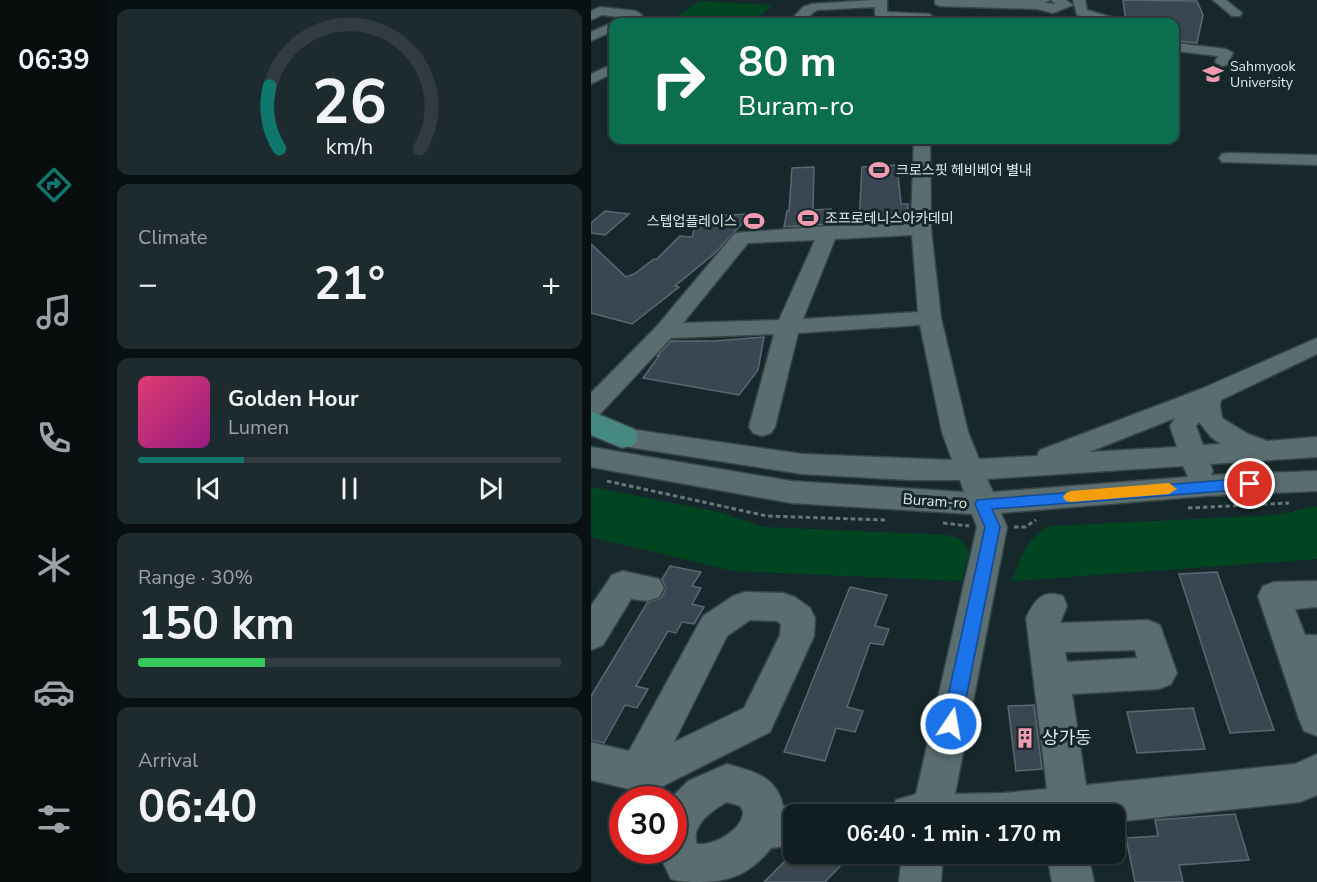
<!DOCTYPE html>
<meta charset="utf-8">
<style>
body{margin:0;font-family:"Nunito Sans","Noto Sans KR",sans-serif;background:#1e2b2e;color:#f1f3f6;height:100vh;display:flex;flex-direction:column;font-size:22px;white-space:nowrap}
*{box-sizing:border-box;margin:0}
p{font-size:20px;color:#9ca2a5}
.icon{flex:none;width:33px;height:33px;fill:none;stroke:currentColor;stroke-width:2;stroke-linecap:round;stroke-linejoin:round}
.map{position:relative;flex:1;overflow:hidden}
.sheet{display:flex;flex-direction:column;gap:9px;padding:9px;background:#091012;width:483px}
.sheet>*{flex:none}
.hud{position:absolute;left:18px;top:18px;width:570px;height:126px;border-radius:12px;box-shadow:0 2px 4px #0004,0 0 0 2px #303c3f;background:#0b6e4f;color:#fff;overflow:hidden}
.speed{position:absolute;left:18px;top:786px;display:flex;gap:12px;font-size:30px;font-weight:700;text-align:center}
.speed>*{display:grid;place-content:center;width:78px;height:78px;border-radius:50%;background:#111e21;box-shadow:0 2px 4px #0004,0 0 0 2px #303c3f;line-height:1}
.speed .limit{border:9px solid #d22;background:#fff;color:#111}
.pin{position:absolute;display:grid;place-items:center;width:51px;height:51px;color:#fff;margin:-26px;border:3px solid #fff;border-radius:50%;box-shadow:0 2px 6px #0007}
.me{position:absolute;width:66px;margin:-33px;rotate:12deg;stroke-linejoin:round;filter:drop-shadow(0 0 4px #0008)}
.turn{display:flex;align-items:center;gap:21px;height:126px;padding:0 30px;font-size:27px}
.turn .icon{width:78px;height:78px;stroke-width:2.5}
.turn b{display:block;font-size:42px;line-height:51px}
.big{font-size:45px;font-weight:700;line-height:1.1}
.sheet .card{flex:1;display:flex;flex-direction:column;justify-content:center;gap:9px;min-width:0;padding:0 21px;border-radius:12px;background:#1e2b2e}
.sheet .dial{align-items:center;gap:0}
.dial svg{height:156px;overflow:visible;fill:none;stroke:#303c3f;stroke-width:7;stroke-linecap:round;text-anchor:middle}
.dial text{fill:#f1f3f6;stroke:none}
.song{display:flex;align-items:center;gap:18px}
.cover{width:72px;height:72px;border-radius:9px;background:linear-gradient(135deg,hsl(340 70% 55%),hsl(310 70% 35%))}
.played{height:6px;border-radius:3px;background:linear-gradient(90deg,#0f766e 25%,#303c3f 25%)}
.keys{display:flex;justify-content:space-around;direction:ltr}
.heat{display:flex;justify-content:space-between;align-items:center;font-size:33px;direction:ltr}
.charge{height:9px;border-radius:4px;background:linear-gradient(90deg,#34c759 30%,#303c3f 0)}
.trip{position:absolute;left:192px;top:804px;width:342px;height:60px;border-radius:12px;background:#111e21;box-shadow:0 2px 4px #0004,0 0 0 2px #303c3f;font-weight:700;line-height:60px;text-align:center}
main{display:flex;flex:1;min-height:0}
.menu{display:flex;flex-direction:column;width:108px;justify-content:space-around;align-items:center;background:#070c0d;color:#9ca2a5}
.menu .icon{width:42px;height:42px}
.menu .current{color:#0f766e}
.menu b{font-size:27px;color:#f1f3f6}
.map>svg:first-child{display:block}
</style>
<main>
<nav class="menu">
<b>06:39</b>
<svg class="icon current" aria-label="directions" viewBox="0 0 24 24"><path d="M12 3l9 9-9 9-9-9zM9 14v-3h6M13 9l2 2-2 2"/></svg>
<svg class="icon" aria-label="music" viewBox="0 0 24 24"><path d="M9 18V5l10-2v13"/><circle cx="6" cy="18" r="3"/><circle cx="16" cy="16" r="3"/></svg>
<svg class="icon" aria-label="phone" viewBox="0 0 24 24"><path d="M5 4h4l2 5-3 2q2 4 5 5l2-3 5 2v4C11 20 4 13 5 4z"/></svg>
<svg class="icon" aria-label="climate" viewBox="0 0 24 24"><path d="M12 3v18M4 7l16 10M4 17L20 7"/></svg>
<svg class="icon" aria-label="car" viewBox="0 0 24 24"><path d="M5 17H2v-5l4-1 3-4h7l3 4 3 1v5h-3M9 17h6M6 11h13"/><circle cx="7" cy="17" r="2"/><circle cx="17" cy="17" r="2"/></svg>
<svg class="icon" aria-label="filters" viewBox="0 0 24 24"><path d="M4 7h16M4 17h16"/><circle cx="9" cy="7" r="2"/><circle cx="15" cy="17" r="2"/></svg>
</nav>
<section class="sheet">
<div class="card dial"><svg viewBox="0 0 100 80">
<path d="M14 69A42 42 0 1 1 86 69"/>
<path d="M14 69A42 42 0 0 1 9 37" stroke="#0f766e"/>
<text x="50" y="56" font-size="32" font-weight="700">26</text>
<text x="50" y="72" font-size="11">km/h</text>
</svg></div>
<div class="card"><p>Climate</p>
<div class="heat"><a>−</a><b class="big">21°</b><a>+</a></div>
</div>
<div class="card">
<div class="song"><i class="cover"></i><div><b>Golden Hour</b><p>Lumen</p></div></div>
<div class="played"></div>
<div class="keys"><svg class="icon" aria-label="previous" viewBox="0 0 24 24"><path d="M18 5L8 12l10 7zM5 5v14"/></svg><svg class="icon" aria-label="pause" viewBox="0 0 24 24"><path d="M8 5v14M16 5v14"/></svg><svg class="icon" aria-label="next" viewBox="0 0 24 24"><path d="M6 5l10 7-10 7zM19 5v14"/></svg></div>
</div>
<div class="card"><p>Range · 30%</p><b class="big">150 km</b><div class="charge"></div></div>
<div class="card"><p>Arrival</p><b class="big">06:40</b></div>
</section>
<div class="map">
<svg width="726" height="882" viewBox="0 0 726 882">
<rect width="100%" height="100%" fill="#17282c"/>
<g fill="#004522">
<polygon points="108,1 181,5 162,22 79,22"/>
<polygon points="0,487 128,512 173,527 357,535 371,540 378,552 371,581 142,571 0,537"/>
<path d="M726,506V559L421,581C430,558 435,537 459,526L686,515Z"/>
</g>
<g fill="#3a4651" stroke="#5b6873" stroke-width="1.5">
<polygon points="532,0 606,1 612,15 606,43 584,41 584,19 552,18 552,22 535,22"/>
<polygon points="306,165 310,204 317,204 317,219 312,222 268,223 271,167"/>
<polygon points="223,167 222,210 240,209 239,224 193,227 196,211 198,211 201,168"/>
<polygon points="14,211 38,214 14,235 0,233 0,223"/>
<polygon points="160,214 124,253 84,286 88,287 41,324 0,313 0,244 35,277 43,274 63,259 66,259 89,236 101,237 107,216"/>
<polygon points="173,337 167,370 148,395 52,378 68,356 66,356 80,341 123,341"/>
<polygon points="79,566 110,572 101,586 110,588 101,604 113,607 103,624 91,622 85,633 77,631 45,686 57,689 46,708 34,705 13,743 0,740 0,696 56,603 70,598 75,589 71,579"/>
<polygon points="626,572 683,730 639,733 588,574"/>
<polygon points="259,587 296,595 284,626 298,629 292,645 279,643 256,707 272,711 264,732 245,728 234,761 193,752"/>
<polygon points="443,705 451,769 425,771 417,706"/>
<polygon points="602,708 614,749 546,753 536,712"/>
<polygon points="644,814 658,860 588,865 592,882 544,882 535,838 567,836 564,820"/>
<polygon points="201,854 247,854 254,861 234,882 173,882"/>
</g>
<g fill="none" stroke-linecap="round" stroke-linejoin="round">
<g stroke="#374547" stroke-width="3">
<g id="minor">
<polygon points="281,0 296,0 296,12 338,14 344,18 338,22 290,19 284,15 284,7 226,10 210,22 198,22 212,7 220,4"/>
<polygon points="344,0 459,0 454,3 465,4 460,0 475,0 482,5 462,13 446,9 348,6 344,4"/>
<polygon points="482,0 494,0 496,10 527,19 529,22 512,22 486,15"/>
<polygon points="622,0 635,0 651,13 649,16 641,16"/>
<polygon points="9,7 45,11 51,15 45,19 11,15 0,20 0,11"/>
<polygon points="23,22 22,31 0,41 0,32"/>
<polygon points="584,43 635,49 642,53 636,65 631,66 624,62 627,56 584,51"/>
<polygon points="22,64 22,73 0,84 0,74"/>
<path d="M323,140H339L340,229L350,318L377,432L388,459L446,456L449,450L610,389L726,338V354L630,400L629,406L631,418L657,434L676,441L726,437V457L619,464L622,471L620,475L726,471V491L614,496L410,513L416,527L364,794L412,793L456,789L435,618C444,600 451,589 472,596L476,606L469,623L557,620L569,625L586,673L580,684L568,689L481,694L495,785L704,764L726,754V795L709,802L524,822V814H299L305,800L325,794L386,527L381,514L200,503L0,467V447L200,481L373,492L369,480H319L211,474L31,446L22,444L18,437L22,430L31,428L211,454L361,460L351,432L329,325L207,333L184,427L180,433L171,436L162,433L158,427L183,334L80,338L9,414L0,417V393L66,326L144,233L237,226L320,224ZM321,235L327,312L212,319L244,239ZM224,240L188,320L92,323L157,243ZM584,418L579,426L586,447L498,452ZM608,422L620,437L630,444L612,445L605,426ZM592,466L597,477L402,492L396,479ZM544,650L546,658L476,662L474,652Z"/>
<polygon points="637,153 726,155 726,165 631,162 628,158 631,154"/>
<polygon points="32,571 68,579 73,588 68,597 57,601 40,599 12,645 0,650 0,606 21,575"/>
<polygon points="726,581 726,607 704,609 714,635 726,635 726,736 713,731 708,719 667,596 672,586 683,582"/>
<path d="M154,592L192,593L204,597L219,608L224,618L223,636L179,732L62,791H47L0,780V742L38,751L112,616L142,596ZM159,620L186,621L190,624L189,635L153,708L83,742L136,636Z"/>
<path d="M136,764C161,771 186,776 192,806L202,805L216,811L218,814H202V845L180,848C160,873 140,882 109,882C99,882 90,882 80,879L66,850H82V800H78L97,781ZM136,802L149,806L152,811C153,829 123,846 106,844C99,826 121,810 136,802Z"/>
<polygon points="311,854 352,854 350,882 308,882"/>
<polygon points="456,854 497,854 503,882 461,882"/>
</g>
</g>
<g stroke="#374547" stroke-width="3">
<polygon id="major" points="0,411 43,429 47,437 43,445 31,448 0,435"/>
</g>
<g stroke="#68777a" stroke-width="3" stroke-dasharray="4.5 3" stroke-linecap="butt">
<polyline points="16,481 176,516 294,520"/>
<polyline points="597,508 698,503"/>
<polyline points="352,523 378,526"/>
<polyline points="423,527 434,527 445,520"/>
</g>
<use href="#minor" fill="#5a6d71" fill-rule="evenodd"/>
<use href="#major" fill="#468983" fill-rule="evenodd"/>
</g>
<polygon fill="#1a73e8" stroke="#114b97" stroke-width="1.5" points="659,478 666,484 659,489 401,509 409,527 370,724 367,730 360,733 354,730 351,724 394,527 384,504 386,500"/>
<polygon fill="#f59e0b" points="578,483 586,489 578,494 480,502 475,501 472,497 475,493 480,491"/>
<defs>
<g id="university-bare" transform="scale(1.62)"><path d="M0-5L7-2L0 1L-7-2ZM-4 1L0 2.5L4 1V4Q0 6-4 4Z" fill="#f29ab0" stroke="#17282c" stroke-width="2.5" paint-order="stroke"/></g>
<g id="stadium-bare" transform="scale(1.62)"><path d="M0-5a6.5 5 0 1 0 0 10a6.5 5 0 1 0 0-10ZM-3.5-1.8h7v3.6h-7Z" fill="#f29ab0" stroke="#17282c" stroke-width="2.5" paint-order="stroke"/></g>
<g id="building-bare" transform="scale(1.62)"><path d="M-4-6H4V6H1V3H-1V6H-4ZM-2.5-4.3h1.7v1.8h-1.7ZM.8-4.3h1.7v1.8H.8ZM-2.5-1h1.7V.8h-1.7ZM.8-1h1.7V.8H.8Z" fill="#f29ab0" stroke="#17282c" stroke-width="2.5" paint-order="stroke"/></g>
</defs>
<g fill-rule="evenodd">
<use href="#university-bare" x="622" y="74"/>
<use href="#stadium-bare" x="288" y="170"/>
<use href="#stadium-bare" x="217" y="218"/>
<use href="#stadium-bare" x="163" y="221"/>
<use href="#building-bare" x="434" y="738"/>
</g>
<g text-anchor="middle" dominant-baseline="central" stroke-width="6" stroke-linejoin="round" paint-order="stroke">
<g font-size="14" fill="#dde8ea" stroke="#17282c" text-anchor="start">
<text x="639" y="66">Sahmyook<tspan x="639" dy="16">University</tspan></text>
<text x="305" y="170">크로스핏 헤비베어 별내</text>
<text x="234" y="218">조프로테니스아카데미</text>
<text x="146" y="221" text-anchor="end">스텝업플레이스</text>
</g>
<g font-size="15" fill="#dde8ea" stroke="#17282c">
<text transform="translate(344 501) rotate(4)">Buram-ro</text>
</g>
<g font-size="18" fill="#dde8ea" stroke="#17282c" text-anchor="start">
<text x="451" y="738">상가동</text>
</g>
</g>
</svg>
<div class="speed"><div class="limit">30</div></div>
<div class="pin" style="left:659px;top:484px;background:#d93025"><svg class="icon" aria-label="arrive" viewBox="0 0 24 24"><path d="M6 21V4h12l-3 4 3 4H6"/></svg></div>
<svg class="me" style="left:360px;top:724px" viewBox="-20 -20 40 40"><circle r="17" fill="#1a73e8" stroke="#fff" stroke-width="3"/><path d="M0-11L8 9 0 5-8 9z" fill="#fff"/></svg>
<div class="trip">06:40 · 1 min · 170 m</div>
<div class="hud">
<div class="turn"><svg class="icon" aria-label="right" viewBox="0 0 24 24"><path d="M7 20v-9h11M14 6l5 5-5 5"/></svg><div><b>80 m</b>Buram-ro</div></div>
</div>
</div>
</main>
